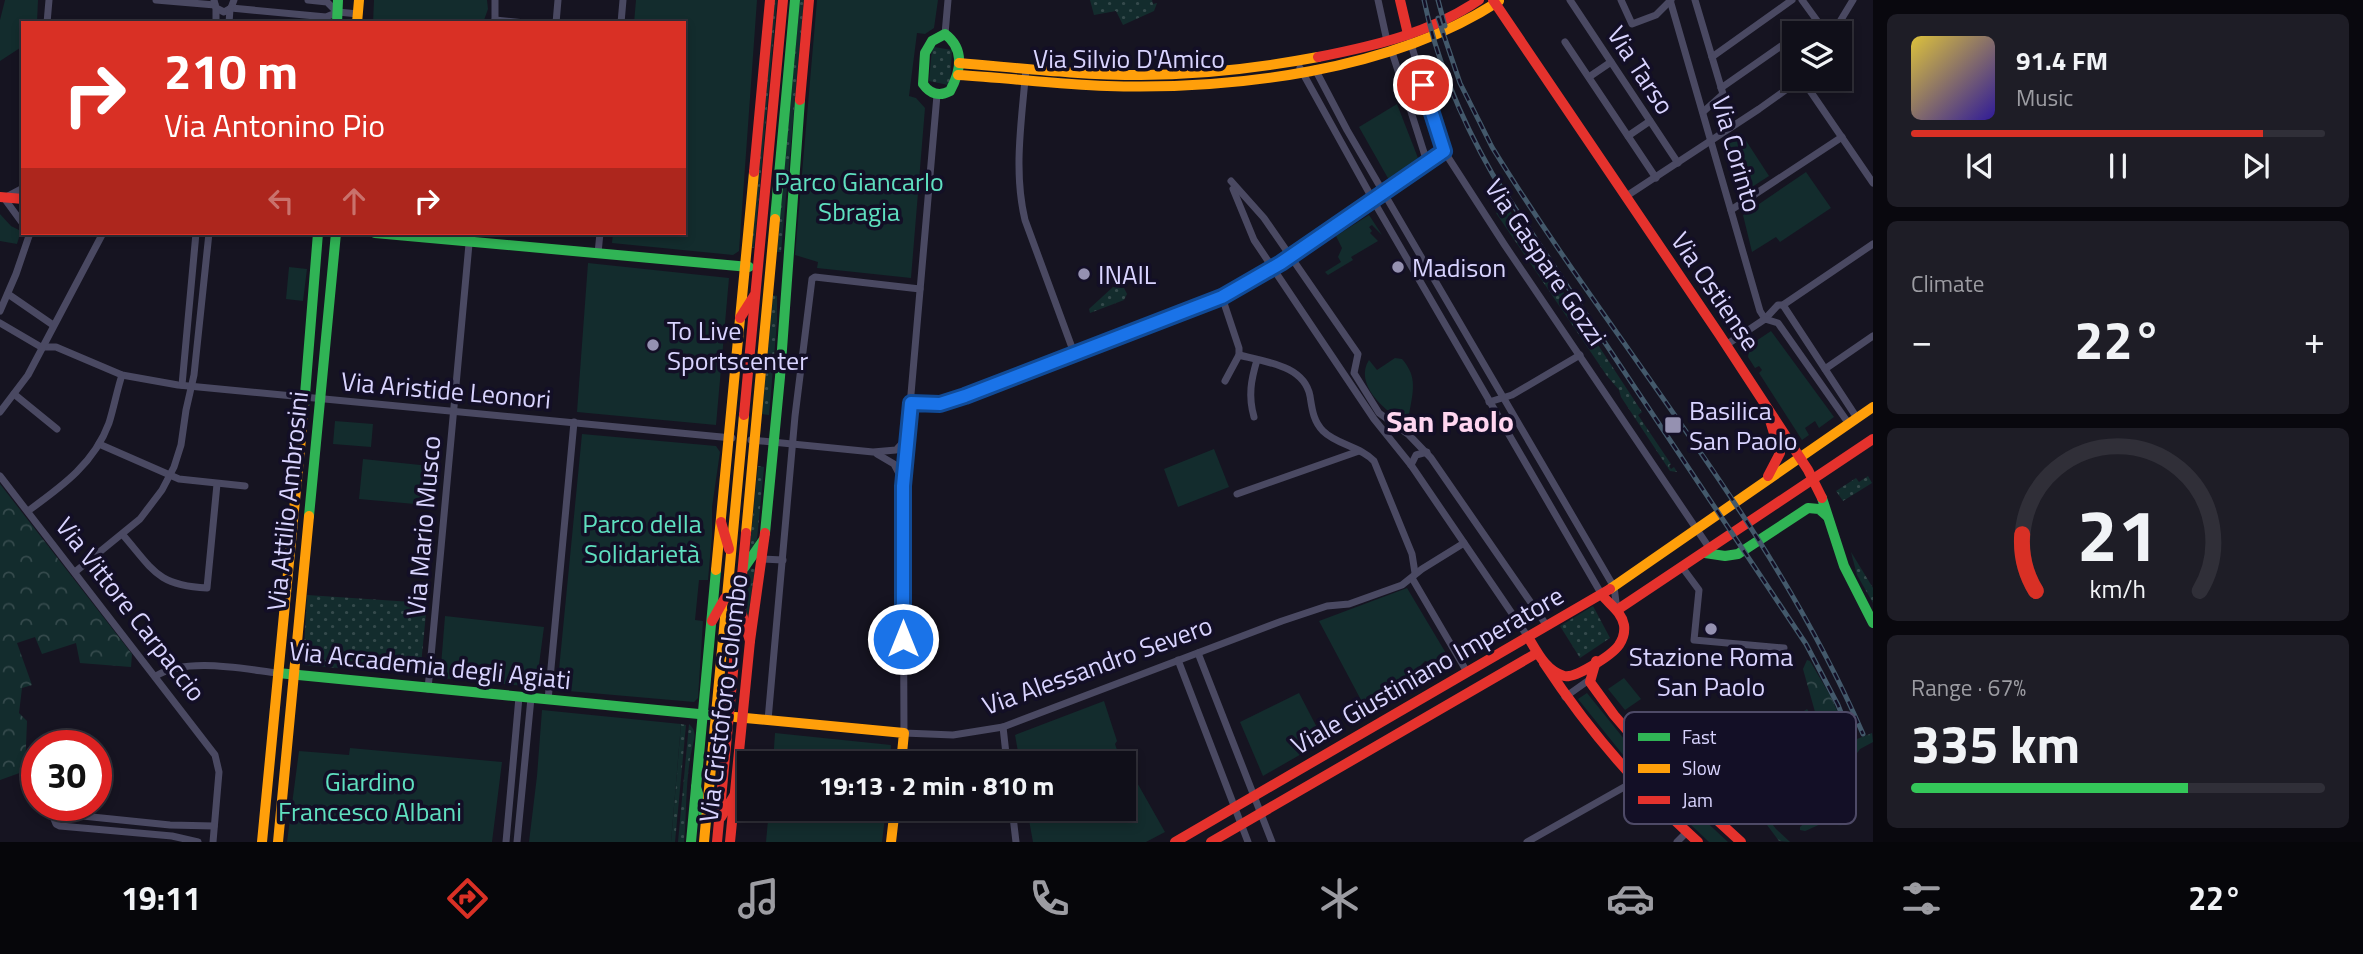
<!DOCTYPE html>
<meta charset="utf-8">
<style>
body{margin:0;font-family:"Titillium Web",sans-serif;background:#1e1d26;color:#f1f3f6;height:100vh;display:flex;flex-direction:column;font-size:26px;white-space:nowrap}
*{box-sizing:border-box;margin:0}
p{font-size:23px;color:#9c9ca2}
.icon{flex:none;width:38px;height:38px;fill:none;stroke:currentColor;stroke-width:2;stroke-linecap:round;stroke-linejoin:round}
.map{position:relative;flex:1;overflow:hidden}
.panel{display:flex;flex-direction:column;gap:14px;padding:14px;background:#09080e;width:490px}
.panel>*{flex:none}
.guide{position:absolute;left:21px;top:21px;width:665px;height:214px;border-radius:0px;box-shadow:0 4px 10px #0003,0 0 0 2px #302f38;background:#d93025;color:#fff;overflow:hidden}
.tools{position:absolute;left:1782px;top:21px;display:grid;gap:14px}
.tools a{display:grid;place-items:center;width:70px;height:70px;border-radius:0px;background:#100f19;box-shadow:0 4px 10px #0003,0 0 0 2px #302f38;font-size:35px}
.speed{position:absolute;left:21px;top:730px;display:flex;gap:14px;font-size:35px;font-weight:700;text-align:center}
.speed>*{display:grid;place-content:center;width:91px;height:91px;border-radius:50%;background:#100f19;box-shadow:0 4px 10px #0003,0 0 0 2px #302f38;line-height:1}
.speed .limit{border:10px solid #d22;background:#fff;color:#111}
.pin{position:absolute;display:grid;place-items:center;width:60px;height:60px;color:#fff;margin:-30px;border:4px solid #fff;border-radius:50%;box-shadow:0 2px 7px #0007}
.me{position:absolute;width:77px;margin:-38px;rotate:0deg;stroke-linejoin:round;filter:drop-shadow(0 0 5px #0008)}
.turn{display:flex;align-items:center;gap:24px;height:147px;padding:0 28px;font-size:32px}
.turn .icon{width:91px;height:91px;stroke-width:2.5}
.turn b{display:block;font-size:49px;line-height:60px}
.lanes{display:flex;align-items:center;height:66px;padding:0 28px;background:#0003;justify-content:center;gap:35px;direction:ltr}
.lanes .off{opacity:.35}
.big{font-size:52px;font-weight:700;line-height:1.1}
.panel .tile{flex:1;display:flex;flex-direction:column;justify-content:center;gap:10px;min-width:0;padding:0 24px;border-radius:10px;background:#1e1d26}
.panel .dial{align-items:center;gap:0}
.dial svg{height:182px;overflow:visible;fill:none;stroke:#302f38;stroke-width:7;stroke-linecap:round;text-anchor:middle}
.dial text{fill:#f1f3f6;stroke:none}
.song{display:flex;align-items:center;gap:21px}
.cover{width:84px;height:84px;border-radius:10px;background:linear-gradient(135deg,hsl(50 70% 55%),hsl(250 70% 35%))}
.played{height:7px;border-radius:4px;background:linear-gradient(90deg,#d93025 85%,#302f38 85%)}
.keys{display:flex;justify-content:space-around;direction:ltr}
.heat{display:flex;justify-content:space-between;align-items:center;font-size:38px;direction:ltr}
.charge{height:10px;border-radius:5px;background:linear-gradient(90deg,#34c759 67%,#302f38 0)}
.trip{position:absolute;left:737px;top:751px;width:399px;height:70px;border-radius:0px;background:#100f19;box-shadow:0 4px 10px #0003,0 0 0 2px #302f38;font-weight:700;line-height:70px;text-align:center}
.menu{display:flex;height:112px;justify-content:space-around;align-items:center;background:#06060a;color:#9c9ca2}
.menu .icon{width:49px;height:49px}
.menu .on{color:#d93025}
.menu b{font-size:32px;color:#f1f3f6}
main{display:flex;flex:1;min-height:0}
.map>svg:first-child{display:block}
</style>
<main>
<div class="map">
<svg width="1873" height="842" viewBox="0 0 1873 842">
<defs>
<pattern id="grass-dots" width="8" height="8" patternUnits="userSpaceOnUse" patternTransform="scale(1.75)"><rect width="8" height="8" fill="#132c2d"/><path d="M2 2h.1M6 6h.1" fill="none" stroke="#354a4c" stroke-width="1.8" stroke-linecap="round"/></pattern>
<pattern id="forest-crowns" width="20" height="18" patternUnits="userSpaceOnUse" patternTransform="scale(1.75)"><rect width="20" height="18" fill="#132c2d"/><path d="M2 6a3 3 0 1 1 6 0M12 15a3 3 0 1 1 6 0" fill="none" stroke="#354a4c"/></pattern>
</defs>
<rect width="100%" height="100%" fill="#161421"/>
<g fill="url(#grass-dots)">
<polygon points="773,0 777,0 754,248 750,247"/>
<polygon points="800,0 804,0 781,252 777,252"/>
<polygon points="1090,0 1152,0 1153,4 1157,3 1154,11 1123,25 1116,11 1094,15"/>
<polygon points="934,47 952,50 950,83 948,85 929,81 932,49"/>
<polygon points="1507,206 1642,412 1638,415 1671,464 1669,466 1671,469 1674,467 1677,472 1670,471 1621,397 1619,390 1607,376 1496,213"/>
<polygon points="1113,287 1124,288 1127,294 1124,300 1090,313 1089,309"/>
<polygon points="773,295 777,296 777,321 769,415 762,414"/>
<polygon points="758,466 764,467 757,539 749,555"/>
<polygon points="1868,476 1872,483 1843,501 1836,491 1856,478 1859,482"/>
<polygon points="1851,552 1873,588 1873,603 1857,575"/>
<polygon points="748,568 755,569 747,624 743,610"/>
<polygon points="307,595 427,603 420,675 303,665"/>
<polygon points="1593,606 1610,638 1580,658 1560,626"/>
<polygon points="1807,709 1815,721 1781,746 1773,734"/>
<polygon points="681,724 686,725 675,842 671,842"/>
<path d="M689,724C696,730 695,736 693,744C685,777 687,809 684,842H678Z"/>
</g>
<g fill="url(#forest-crowns)">
<polygon points="0,484 132,654 131,667 80,663 76,643 42,654 35,637 17,643 32,685 22,688 19,713 27,721 25,771 0,780"/>
<path d="M1807,660L1810,661L1831,697L1850,740L1852,741L1872,733L1873,742L1860,749L1849,764L1836,763L1826,768L1822,763L1832,755L1833,748C1822,734 1810,736 1802,751C1801,753 1797,761 1797,762C1797,767 1803,771 1807,775L1792,786L1788,784L1789,776L1781,768L1754,782H1749L1751,776L1770,762L1779,750L1817,719L1803,669Z"/>
<polygon points="1734,775 1776,829 1790,842 1779,841 1732,778"/>
<path d="M1840,799L1844,802V814L1851,812L1854,815C1844,833 1835,821 1822,824C1817,825 1810,829 1805,831L1800,830V827L1823,807Z"/>
</g>
<g fill="#132c2d">
<polygon points="5,0 38,0 37,23 23,23 23,46 0,61 0,20"/>
<polygon points="374,0 487,0 488,9 483,23 373,23"/>
<polygon points="636,0 757,0 739,251 733,255 612,243 613,233 684,233 684,23 634,23"/>
<polygon points="817,0 938,0 934,28 925,34 917,33 909,96 916,98 925,108 911,278 817,268 818,262 795,255"/>
<polygon points="1397,104 1418,158 1389,180 1359,127"/>
<polygon points="1741,133 1769,176 1738,196 1723,146"/>
<polygon points="1806,172 1831,208 1780,242 1776,237 1752,252 1743,215"/>
<polygon points="0,214 11,226 21,231 17,244 0,241"/>
<polygon points="1369,215 1382,235 1372,225 1369,227 1372,231 1370,233 1378,241 1351,257 1353,260 1328,275 1325,272 1341,262 1338,257 1342,248 1336,236"/>
<polygon points="588,263 729,278 716,425 577,412"/>
<polygon points="289,267 307,269 303,301 286,299"/>
<polygon points="1771,331 1834,417 1819,428 1815,421 1805,428 1809,435 1802,440 1759,373 1762,370 1759,366 1755,368 1748,357 1750,345"/>
<path d="M1395,358L1402,359C1418,377 1413,392 1409,415L1402,420C1383,410 1354,383 1369,360L1377,370Z"/>
<polygon points="335,421 373,424 371,447 333,444"/>
<polygon points="582,434 716,446 720,452 712,507 712,535 708,580 699,580 695,620 703,621 698,698 694,702 557,690"/>
<polygon points="1214,449 1229,487 1178,507 1164,469"/>
<polygon points="363,459 430,466 426,505 359,499"/>
<polygon points="1407,588 1453,665 1439,673 1433,663 1425,661 1419,667 1422,671 1400,684 1397,680 1390,684 1398,698 1369,715 1319,621"/>
<polygon points="445,616 544,627 536,687 440,678"/>
<polygon points="1624,678 1641,699 1625,710 1608,689"/>
<polygon points="1299,693 1324,741 1263,776 1240,722"/>
<polygon points="1587,693 1641,760 1632,766 1578,699"/>
<polygon points="1104,701 1117,741 1115,744 1119,756 1122,756 1165,832 1146,842 1033,842 1027,809 1124,808 1124,763 1020,763 1015,735"/>
<polygon points="542,710 681,724 671,842 529,842 537,776"/>
<polygon points="775,733 891,745 890,763 773,763"/>
<polygon points="350,748 502,762 492,842 287,842 299,751 349,755"/>
<polygon points="1659,778 1728,842 1709,842 1649,785"/>
<polygon points="769,809 886,809 882,842 766,842"/>
</g>
<g fill="none" stroke-linecap="round" stroke-linejoin="round">
<g stroke="#4a4962" stroke-width="7">
<polyline points="156,0 215,5"/>
<polyline points="214,0 216,8 224,12 231,8 234,0"/>
<polyline points="308,0 327,2 337,12"/>
<polyline points="1378,0 1387,41"/>
<polyline points="1570,0 1678,163"/>
<polyline points="1621,0 1632,24 1656,15 1671,0"/>
<polyline points="1670,0 1760,311 1765,319 1778,305 1783,305 1873,244"/>
<polyline points="1695,0 1723,94 1703,112"/>
<polyline points="1802,0 1826,33"/>
<polyline points="231,8 326,17 338,12 358,14"/>
<polyline points="495,20 525,23"/>
<polyline points="495,22 495,0"/>
<polyline points="47,23 49,0"/>
<polyline points="216,23 216,8"/>
<polyline points="229,23 230,9"/>
<polyline points="556,23 558,0"/>
<polyline points="621,23 623,0"/>
<polyline points="1800,33 1803,31"/>
<polyline points="1833,33 1853,0"/>
<polyline points="945,34 948,0"/>
<polyline points="1410,41 1444,151 1504,244 1710,549"/>
<polyline points="1565,42 1656,178"/>
<polyline points="1392,52 1427,162"/>
<polyline points="1712,57 1792,0"/>
<path d="M1026,68C1022,119 1013,170 1025,220L1074,353"/>
<polyline points="1300,68 1377,207 1602,595"/>
<polyline points="1315,69 1347,130 1614,587 1617,610"/>
<polyline points="1589,77 1611,62"/>
<polyline points="1802,79 1873,183"/>
<polyline points="1721,88 1794,37"/>
<polyline points="937,95 903,486 904,733 953,735 1003,727 1282,621 1327,606 1349,604 1402,585 1422,569 1464,543"/>
<polyline points="1628,136 1650,121"/>
<polyline points="1231,181 1264,218 1358,354 1354,373 1379,413 1409,435 1431,458 1547,626"/>
<polyline points="23,188 4,198 23,224"/>
<polyline points="1233,189 1254,240 1374,419 1411,465 1528,637"/>
<polyline points="1625,197 1759,109 1801,79"/>
<polyline points="1731,210 1842,137"/>
<polyline points="598,253 600,233"/>
<polyline points="8,294 53,325"/>
<polyline points="1222,297 1239,348 1239,355 1225,381"/>
<polyline points="1783,305 1857,418"/>
<polyline points="0,311 16,274 30,233"/>
<polyline points="0,323 41,347"/>
<polyline points="1726,345 1765,319 1778,323 1849,424"/>
<polyline points="41,347 56,347 122,375 178,385 732,438"/>
<path d="M1239,355C1265,362 1304,365 1310,396C1312,408 1313,421 1323,431C1337,445 1360,446 1374,461L1412,554L1415,573"/>
<polyline points="1825,369 1873,336"/>
<polyline points="182,385 196,233"/>
<polyline points="14,394 57,429"/>
<polyline points="1489,402 1512,395 1580,355"/>
<polyline points="911,403 934,405 949,402 1222,297 1281,263 1444,151"/>
<polyline points="0,412 28,375 103,233"/>
<path d="M1254,417C1248,396 1251,380 1257,360"/>
<polyline points="751,440 873,452 896,450 905,440"/>
<polyline points="99,444 179,479 245,486"/>
<polyline points="877,454 894,464 902,479"/>
<polyline points="1411,465 1416,455 1427,452"/>
<polyline points="0,476 215,755 219,772 213,842"/>
<polyline points="1237,494 1359,451"/>
<path d="M28,511C61,487 94,464 109,423C114,407 117,390 122,375"/>
<path d="M123,535C154,571 157,585 207,588L217,484"/>
<polyline points="762,559 783,560"/>
<polyline points="1682,567 1699,590 1694,640 1784,648"/>
<polyline points="75,572 140,519 162,490 174,467 181,445 186,410 194,375 209,233"/>
<polyline points="1412,578 1467,672"/>
<polyline points="1518,621 1529,618 1534,610"/>
<polyline points="1198,653 1272,842"/>
<polyline points="1178,660 1248,842"/>
<path d="M156,676C186,657 243,669 278,673"/>
<polyline points="428,689 470,233"/>
<polyline points="1565,697 1589,680"/>
<polyline points="548,700 574,422"/>
<polyline points="768,720 795,416 812,279 815,277 920,289"/>
<polyline points="1003,727 1007,763"/>
<polyline points="1012,808 1016,842"/>
<polyline points="198,842 172,836 60,826 56,824 54,819 57,815 63,814 170,825 214,826"/>
<polyline points="506,842 519,697"/>
<polyline points="517,842 531,698"/>
<polyline points="1527,842 1626,786 1657,765"/>
<polyline points="1677,842 1687,832"/>
</g>
<g stroke="#30b455" stroke-width="10">
<polyline points="337,23 338,0"/>
<path d="M945,34C965,49 961,71 950,91C939,97 930,94 923,84L925,53L932,41Z"/>
<polyline points="775,219 795,0"/>
<polyline points="375,233 749,267"/>
<polyline points="304,407 318,233"/>
<polyline points="1822,498 1844,566 1873,623"/>
<polyline points="309,516 336,233"/>
<polyline points="765,533 780,377 800,100"/>
<polyline points="1705,553 1725,556 1738,554 1808,508 1819,509 1827,516"/>
<polyline points="744,568 764,539"/>
<polyline points="278,673 709,715"/>
<polyline points="696,787 704,814"/>
<polyline points="691,842 716,570"/>
</g>
<g stroke="#ff9f0a" stroke-width="10">
<polyline points="357,23 359,0"/>
<path d="M959,63C1020,68 1080,75 1141,75C1201,75 1259,68 1318,57"/>
<path d="M958,75C1008,78 1057,84 1107,86C1233,90 1392,71 1499,1"/>
<polyline points="746,533 775,219"/>
<polyline points="716,570 754,172"/>
<polyline points="1610,589 1873,407"/>
<polyline points="735,717 904,733 901,763"/>
<polyline points="262,842 304,407"/>
<polyline points="278,842 309,516"/>
<polyline points="704,842 744,415"/>
<polyline points="891,842 895,808"/>
</g>
<g stroke="#e5322d" stroke-width="10">
<polyline points="1400,0 1408,34"/>
<polyline points="1493,0 1719,334 1808,470 1822,498"/>
<path d="M1318,57C1374,46 1431,33 1479,0"/>
<polyline points="800,100 809,0"/>
<polyline points="754,172 770,0"/>
<polyline points="0,197 23,199"/>
<polyline points="740,318 754,296"/>
<polyline points="744,415 783,0"/>
<polyline points="1768,476 1780,453 1769,417"/>
<polyline points="721,522 729,549"/>
<polyline points="1617,610 1873,439"/>
<polyline points="741,611 750,641"/>
<polyline points="712,621 725,598"/>
<path d="M1528,637C1537,652 1546,671 1564,676C1575,679 1612,655 1619,645C1623,639 1625,632 1624,625C1621,611 1610,605 1602,595"/>
<polyline points="1596,661 1590,682 1614,715 1657,765 1741,842"/>
<path d="M1544,663C1588,730 1639,789 1698,842"/>
<polyline points="721,817 734,796"/>
<polyline points="717,842 746,533"/>
<polyline points="730,842 750,641 765,533"/>
<polyline points="1175,842 1610,589"/>
<polyline points="1211,842 1537,653"/>
</g>
<g stroke="#43596b" stroke-width="5">
<g id="rail">
<path d="M1424,0C1437,63 1461,119 1493,175L1806,644L1838,705L1852,740"/>
<polyline points="1438,0 1445,26"/>
<path d="M1438,18L1460,83L1492,147C1613,344 1771,521 1863,734"/>
</g>
</g>
<use href="#rail" stroke="#130f26" stroke-width="2.5" stroke-dasharray="8" stroke-linecap="butt"/>
</g>
<g fill="none" stroke-linecap="round" stroke-linejoin="round">
<g stroke="#114b97" stroke-width="18">
<polyline id="route" points="903,639 903,486 911,403 940,404 965,396 1222,297 1281,263 1444,151 1423,85"/>
</g>
<use href="#route" stroke="#1a73e8" stroke-width="12"/>
</g>
<g fill="#9591b1" stroke="#130f26" stroke-width="2.5">
<circle cx="1398" cy="267" r="7"/>
<circle cx="1084" cy="274" r="7"/>
<circle cx="653" cy="345" r="7"/>
<rect x="1664" y="416" width="18" height="18" rx="3.5"/>
<circle cx="1711" cy="629" r="7"/>
</g>
<g text-anchor="middle" dominant-baseline="central" stroke-width="7" stroke-linejoin="round" paint-order="stroke">
<g font-size="26" fill="#d9d4ff" stroke="#130f26">
<text x="1129" y="58">Via Silvio D'Amico</text>
<text transform="translate(1641 70) rotate(57)">Via Tarso</text>
<text transform="translate(1737 154) rotate(74)">Via Corinto</text>
<text transform="translate(1546 262) rotate(56)">Via Gaspare Gozzi</text>
<text transform="translate(1716 291) rotate(56)">Via Ostiense</text>
<text transform="translate(446 390) rotate(5)">Via Aristide Leonori</text>
<text transform="translate(287 501) rotate(-84)">Via Attilio Ambrosini</text>
<text transform="translate(423 526) rotate(-85)">Via Mario Musco</text>
<text transform="translate(131 609) rotate(52)">Via Vittore Carpaccio</text>
<text transform="translate(430 665) rotate(6)">Via Accademia degli Agiati</text>
<text transform="translate(1097 665) rotate(-20)">Via Alessandro Severo</text>
<text transform="translate(1427 670) rotate(-30)">Viale Giustiniano Imperatore</text>
<text transform="translate(723 698) rotate(-83)">Via Cristoforo Colombo</text>
</g>
<g font-size="26" fill="#5fe0c0" stroke="#130f26">
<text x="859" y="181">Parco Giancarlo<tspan x="859" dy="30">Sbragia</tspan></text>
<text x="642" y="523">Parco della<tspan x="642" dy="30">Solidarietà</tspan></text>
<text x="370" y="781">Giardino<tspan x="370" dy="30">Francesco Albani</tspan></text>
</g>
<g font-size="26" fill="#d9d4ff" stroke="#130f26" text-anchor="start">
<text x="1412" y="267">Madison</text>
<text x="1098" y="274">INAIL</text>
<text x="667" y="330">To Live<tspan x="667" dy="30">Sportscenter</tspan></text>
<text x="1689" y="410">Basilica<tspan x="1689" dy="30">San Paolo</tspan></text>
<text x="1711" y="656" text-anchor="middle">Stazione Roma<tspan x="1711" dy="30">San Paolo</tspan></text>
</g>
<g font-size="30" font-weight="bold" fill="#ffd6f0" stroke="#130f26">
<text x="1450" y="421">San Paolo</text>
</g>
</g>
<rect x="1624" y="712" width="232" height="112" rx="10" fill="#130f26" stroke="#4e4a67" stroke-width="2"/>
<rect x="1638" y="733" width="32" height="8" fill="#30b455"/>
<rect x="1638" y="764" width="32" height="9" fill="#ff9f0a"/>
<rect x="1638" y="796" width="32" height="8" fill="#e5322d"/>
<g font-size="19" fill="#d9d4ff">
<text x="1682" y="744">Fast</text>
<text x="1682" y="775">Slow</text>
<text x="1682" y="807">Jam</text>
</g>
</svg>
<div class="tools">
<a><svg class="icon" aria-label="layers" viewBox="0 0 24 24"><path d="M12 4l9 5-9 5-9-5zM3 14l9 5 9-5"/></svg></a>
</div>
<div class="speed"><div class="limit">30</div></div>
<div class="pin" style="left:1423px;top:85px;background:#d93025"><svg class="icon" aria-label="arrive" viewBox="0 0 24 24"><path d="M6 21V4h12l-3 4 3 4H6"/></svg></div>
<svg class="me" style="left:903px;top:639px" viewBox="-20 -20 40 40"><circle r="17" fill="#1a73e8" stroke="#fff" stroke-width="3"/><path d="M0-11L8 9 0 5-8 9z" fill="#fff"/></svg>
<div class="trip">19:13 · 2 min · 810 m</div>
<div class="guide">
<div class="turn"><svg class="icon" aria-label="right" viewBox="0 0 24 24"><path d="M7 20v-9h11M14 6l5 5-5 5"/></svg><div><b>210 m</b>Via Antonino Pio</div></div>
<div class="lanes"><svg class="icon off" aria-label="left" viewBox="0 0 24 24"><path d="M17 20v-9H6M10 6l-5 5 5 5"/></svg><svg class="icon off" aria-label="ahead" viewBox="0 0 24 24"><path d="M12 20V5M6 11l6-6 6 6"/></svg><svg class="icon" aria-label="right" viewBox="0 0 24 24"><path d="M7 20v-9h11M14 6l5 5-5 5"/></svg></div>
</div>
</div>
<section class="panel">
<div class="tile">
<div class="song"><i class="cover"></i><div><b>91.4 FM</b><p>Music</p></div></div>
<div class="played"></div>
<div class="keys"><svg class="icon" aria-label="previous" viewBox="0 0 24 24"><path d="M18 5L8 12l10 7zM5 5v14"/></svg><svg class="icon" aria-label="pause" viewBox="0 0 24 24"><path d="M8 5v14M16 5v14"/></svg><svg class="icon" aria-label="next" viewBox="0 0 24 24"><path d="M6 5l10 7-10 7zM19 5v14"/></svg></div>
</div>
<div class="tile"><p>Climate</p>
<div class="heat"><a>−</a><b class="big">22°</b><a>+</a></div>
</div>
<div class="tile dial"><svg viewBox="0 0 100 80">
<path d="M14 69A42 42 0 1 1 86 69"/>
<path d="M14 69A42 42 0 0 1 8 44" stroke="#d93025"/>
<text x="50" y="56" font-size="32" font-weight="700">21</text>
<text x="50" y="72" font-size="11">km/h</text>
</svg></div>
<div class="tile"><p>Range · 67%</p><b class="big">335 km</b><div class="charge"></div></div>
</section>
</main>
<nav class="menu">
<b>19:11</b>
<svg class="icon on" aria-label="directions" viewBox="0 0 24 24"><path d="M12 3l9 9-9 9-9-9zM9 14v-3h6M13 9l2 2-2 2"/></svg>
<svg class="icon" aria-label="music" viewBox="0 0 24 24"><path d="M9 18V5l10-2v13"/><circle cx="6" cy="18" r="3"/><circle cx="16" cy="16" r="3"/></svg>
<svg class="icon" aria-label="phone" viewBox="0 0 24 24"><path d="M5 4h4l2 5-3 2q2 4 5 5l2-3 5 2v4C11 20 4 13 5 4z"/></svg>
<svg class="icon" aria-label="climate" viewBox="0 0 24 24"><path d="M12 3v18M4 7l16 10M4 17L20 7"/></svg>
<svg class="icon" aria-label="car" viewBox="0 0 24 24"><path d="M5 17H2v-5l4-1 3-4h7l3 4 3 1v5h-3M9 17h6M6 11h13"/><circle cx="7" cy="17" r="2"/><circle cx="17" cy="17" r="2"/></svg>
<svg class="icon" aria-label="filters" viewBox="0 0 24 24"><path d="M4 7h16M4 17h16"/><circle cx="9" cy="7" r="2"/><circle cx="15" cy="17" r="2"/></svg>
<b>22°</b>
</nav>
